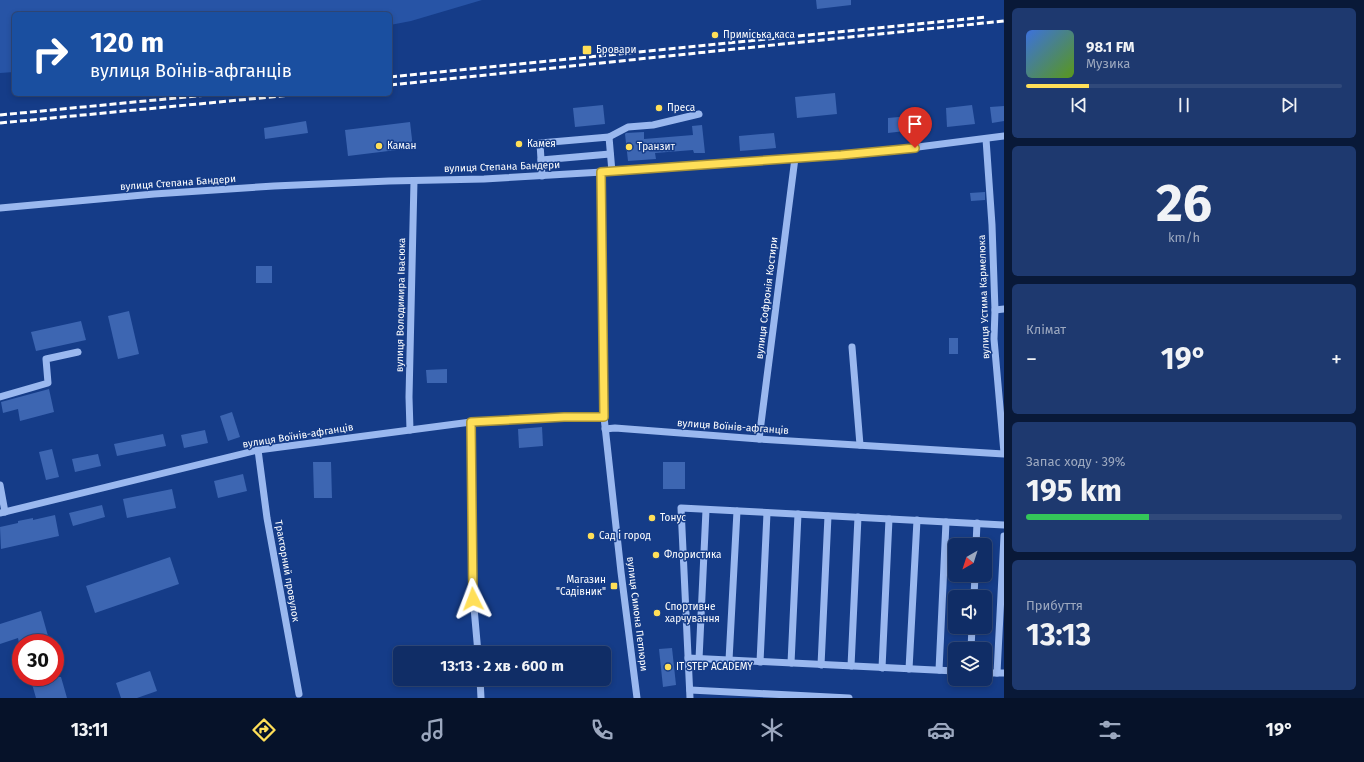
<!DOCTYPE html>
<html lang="uk">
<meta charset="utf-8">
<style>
body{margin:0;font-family:"Fira Sans",sans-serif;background:#1e396f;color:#f1f3f6;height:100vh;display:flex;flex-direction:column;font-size:15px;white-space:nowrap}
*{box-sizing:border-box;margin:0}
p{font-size:13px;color:#9ca8bf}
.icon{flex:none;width:22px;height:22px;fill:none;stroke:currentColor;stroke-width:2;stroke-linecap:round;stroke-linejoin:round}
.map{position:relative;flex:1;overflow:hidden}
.panel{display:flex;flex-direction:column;gap:8px;padding:8px;background:#091938;width:360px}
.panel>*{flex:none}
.top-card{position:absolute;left:12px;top:12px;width:380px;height:84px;border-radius:6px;box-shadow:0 2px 6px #0003,0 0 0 1px #30497a;background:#1a4fa0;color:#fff;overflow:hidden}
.needle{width:26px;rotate:219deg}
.fabs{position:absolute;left:948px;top:538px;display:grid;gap:8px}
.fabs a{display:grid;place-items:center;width:44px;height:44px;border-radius:6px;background:#102d66;box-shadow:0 2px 6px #0003,0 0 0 1px #30497a;font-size:20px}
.speed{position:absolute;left:12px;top:634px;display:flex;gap:8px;font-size:20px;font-weight:700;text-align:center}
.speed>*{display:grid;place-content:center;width:52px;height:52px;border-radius:50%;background:#102d66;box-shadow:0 2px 6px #0003,0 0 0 1px #30497a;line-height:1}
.speed .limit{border:6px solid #d22;background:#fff;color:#111}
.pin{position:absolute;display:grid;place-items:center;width:34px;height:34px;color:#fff;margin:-41px -17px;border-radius:50% 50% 50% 0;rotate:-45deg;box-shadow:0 0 4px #0007}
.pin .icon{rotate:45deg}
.me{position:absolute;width:44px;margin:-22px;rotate:357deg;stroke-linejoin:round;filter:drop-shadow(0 0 3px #0008)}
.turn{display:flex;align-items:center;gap:14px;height:84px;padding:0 12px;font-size:18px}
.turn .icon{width:52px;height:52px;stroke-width:2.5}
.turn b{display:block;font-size:28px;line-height:34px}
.big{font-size:30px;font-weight:700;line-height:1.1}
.panel .widget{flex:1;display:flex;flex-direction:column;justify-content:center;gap:6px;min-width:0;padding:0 14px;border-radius:6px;background:#1e396f}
.panel .dial{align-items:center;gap:0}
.dial b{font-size:52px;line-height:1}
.song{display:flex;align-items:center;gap:12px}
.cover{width:48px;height:48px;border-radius:6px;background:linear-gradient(135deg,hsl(220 70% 55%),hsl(90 70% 35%))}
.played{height:4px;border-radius:2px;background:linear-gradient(90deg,#ffdf58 20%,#30497a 20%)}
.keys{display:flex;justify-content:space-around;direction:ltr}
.heat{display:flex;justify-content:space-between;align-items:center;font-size:22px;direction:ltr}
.charge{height:6px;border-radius:3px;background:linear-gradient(90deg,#34c759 39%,#30497a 0)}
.trip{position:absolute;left:393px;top:646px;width:218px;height:40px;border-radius:6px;background:#102d66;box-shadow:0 2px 6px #0003,0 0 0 1px #30497a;font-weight:700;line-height:40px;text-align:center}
.menu{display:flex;height:64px;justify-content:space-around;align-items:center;background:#061229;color:#9ca8bf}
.menu .icon{width:28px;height:28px}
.menu .current{color:#ffdf58}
.menu b{font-size:18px;color:#f1f3f6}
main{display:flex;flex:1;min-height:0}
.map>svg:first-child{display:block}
</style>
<main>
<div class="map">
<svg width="1004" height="698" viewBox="0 0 1004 698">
<rect width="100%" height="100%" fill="#153c88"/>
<polygon fill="#2754a6" points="0,0 482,0 411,21 390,25 390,14 14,14 14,72 0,73"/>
<g fill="#3d66b2">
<polygon points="816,0 851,0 851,5 817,9"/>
<polygon points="835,93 837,114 797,118 795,97"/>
<polygon points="603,105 605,124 575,127 573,108"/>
<polygon points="972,105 975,124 947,127 946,108"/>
<polygon points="1004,106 1004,121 992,123 990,107"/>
<polygon points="921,115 922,129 888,133 888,118"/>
<polygon points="306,121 308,133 265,139 264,128"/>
<polygon points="410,122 413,148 348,156 345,130"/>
<polygon points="702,125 705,153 694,153 693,150 655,153 656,159 628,161 625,134 626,133 644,132 644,139 693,135 692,126"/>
<polygon points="774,133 776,148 740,151 739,136"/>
<polygon points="985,192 985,200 971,201 970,193"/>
<rect x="256" y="266" width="16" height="17"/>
<polygon points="129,311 139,354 118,359 108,316"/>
<polygon points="81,321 86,340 36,351 31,332"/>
<rect x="949" y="338" width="9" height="16"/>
<polygon points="447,369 447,383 427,383 426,370"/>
<polygon points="49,389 54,412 20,421 18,409 3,413 1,402"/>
<polygon points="232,412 240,437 228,441 220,416"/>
<polygon points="542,427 543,446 519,448 518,429"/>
<polygon points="205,430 208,443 184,448 181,435"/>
<polygon points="163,434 166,446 117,456 114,444"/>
<polygon points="52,449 59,477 46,480 39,452"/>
<polygon points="98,454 101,466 75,472 72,459"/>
<polygon points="313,462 331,462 332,498 314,498"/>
<rect x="663" y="462" width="22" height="27"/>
<polygon points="243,474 247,491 218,498 214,481"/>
<polygon points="172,489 176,508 127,518 123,499"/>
<polygon points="102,505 105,517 73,526 69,513"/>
<polygon points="55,515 59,536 1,549 0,527 18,523 18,521 33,518 33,520"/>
<polygon points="170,557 179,584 95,613 86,586"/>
<polygon points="41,611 50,643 19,643 18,638 0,644 0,624"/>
<polygon points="672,648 676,685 663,687 659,649"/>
<polygon points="150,671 157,691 137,698 121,698 116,683"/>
<polygon points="30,677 61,677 67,698 36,698"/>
</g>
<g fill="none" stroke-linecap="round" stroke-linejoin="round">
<g stroke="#9ab8ef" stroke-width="7">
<polyline points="609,137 628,127 653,125 699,114"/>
<polyline points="986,139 992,225 995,310 994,339 1004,453"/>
<polyline points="541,160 610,154"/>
<polyline points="601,172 604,417 621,572 637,698"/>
<polyline points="542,176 540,143 609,137 612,172"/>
<polyline points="0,208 154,194 274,186 389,181 484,179 637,170 887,151 1004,136"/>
<polyline points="995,310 1004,309"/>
<polyline points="852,347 860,445"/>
<polyline points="0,397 48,383 46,359 78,352"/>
<polyline points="471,422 472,585 478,653"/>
<polyline points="605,429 615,428 759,439 1004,454"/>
<polyline points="410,430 409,397 414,181"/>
<polyline points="759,439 795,158"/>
<polyline points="258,450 267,518 299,694"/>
<polyline points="0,485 5,512"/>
<polyline points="0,513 258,450 471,422 564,417 604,417"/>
<polyline points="976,545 977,523"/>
<polyline points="974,597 975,575"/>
<polyline points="971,649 972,627"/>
<polyline points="688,658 955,671"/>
<polyline points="699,659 706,510"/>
<polyline points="729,660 737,511"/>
<polyline points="760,662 767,513"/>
<polyline points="791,663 798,514"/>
<polyline points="821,665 828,516"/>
<polyline points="851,666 858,517"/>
<polyline points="882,668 889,519"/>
<polyline points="909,669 917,520"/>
<polyline points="939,670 946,522"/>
<polyline points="985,673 1004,673"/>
<polyline points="997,673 1004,536"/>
<polyline points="480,679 481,698"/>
<polyline points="690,690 849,698"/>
<polyline points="690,698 681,508 1004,525"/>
</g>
<g stroke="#fff" stroke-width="3" stroke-dasharray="7 3" stroke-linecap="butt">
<polyline points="390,77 986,17"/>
<polyline points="390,85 1004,21"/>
<polyline points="0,115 218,94"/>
<polyline points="0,123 302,94"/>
</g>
</g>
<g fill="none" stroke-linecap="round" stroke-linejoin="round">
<g stroke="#a69139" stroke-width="10">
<polyline id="route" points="473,599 471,422 564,417 604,417 601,172 841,155 915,148"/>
</g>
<use href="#route" stroke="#ffdf58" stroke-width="7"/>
</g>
<g fill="#ffdf58" stroke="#153c88" stroke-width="1.5">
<circle cx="715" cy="35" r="4"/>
<rect x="582" y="45" width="10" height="10" rx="2"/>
<circle cx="659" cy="108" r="4"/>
<circle cx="519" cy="144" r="4"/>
<circle cx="379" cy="146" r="4"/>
<circle cx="629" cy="147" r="4"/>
<circle cx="652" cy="518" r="4"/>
<circle cx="591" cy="536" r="4"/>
<circle cx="656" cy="555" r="4"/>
<rect x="610" y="582" width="8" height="8" rx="2"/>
<circle cx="657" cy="613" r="4"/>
<circle cx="668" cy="667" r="4"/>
</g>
<g text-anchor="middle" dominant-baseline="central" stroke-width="3" stroke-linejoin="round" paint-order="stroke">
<g font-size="10" fill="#fff" stroke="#153c88" text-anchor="start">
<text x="723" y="35">Приміська каса</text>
<text x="596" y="50">Бровари</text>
<text x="667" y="108">Преса</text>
<text x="527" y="144">Камея</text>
<text x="387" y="146">Каман</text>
<text x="637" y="147">Транзит</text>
<text x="660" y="518">Тонус</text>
<text x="599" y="536">Сад і город</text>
<text x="664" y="555">Флористика</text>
<text x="606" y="580" text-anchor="end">Магазин<tspan x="606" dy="12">"Садівник"</tspan></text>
<text x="665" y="607">Спортивне<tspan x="665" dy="12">харчування</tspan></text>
<text x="676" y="667">IT STEP ACADEMY</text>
</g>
<g font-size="10" fill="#fff" stroke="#153c88">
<text transform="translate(502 167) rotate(-2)">вулиця Степана Бандери</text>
<text transform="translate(178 183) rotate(-4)">вулиця Степана Бандери</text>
<text transform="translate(984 297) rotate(-92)">вулиця Устима Кармелюка</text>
<text transform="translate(767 298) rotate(-83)">вулиця Софронія Костири</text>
<text transform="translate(401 305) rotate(-89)">вулиця Володимира Івасюка</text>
<text transform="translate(733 427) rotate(4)">вулиця Воїнів-афганців</text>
<text transform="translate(298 436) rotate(-9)">вулиця Воїнів-афганців</text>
<text transform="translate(287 571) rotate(80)">Тракторний провулок</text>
<text transform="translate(637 614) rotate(83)">вулиця Симона Петлюри</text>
</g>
</g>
</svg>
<div class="fabs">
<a><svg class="needle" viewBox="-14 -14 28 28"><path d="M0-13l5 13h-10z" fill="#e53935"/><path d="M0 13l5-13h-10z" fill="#9ca8bf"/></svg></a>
<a><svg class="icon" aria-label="sound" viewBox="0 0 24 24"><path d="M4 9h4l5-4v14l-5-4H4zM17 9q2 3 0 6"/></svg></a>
<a><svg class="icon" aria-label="layers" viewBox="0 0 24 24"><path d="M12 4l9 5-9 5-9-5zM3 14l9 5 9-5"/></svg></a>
</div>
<div class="speed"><div class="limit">30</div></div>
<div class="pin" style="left:915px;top:148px;background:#d93025"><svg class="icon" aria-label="arrive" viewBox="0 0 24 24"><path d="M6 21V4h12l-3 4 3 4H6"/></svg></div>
<svg class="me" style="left:473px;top:599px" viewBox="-20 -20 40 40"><path d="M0-17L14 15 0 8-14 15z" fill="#ffdf58" stroke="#fff" stroke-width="4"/></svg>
<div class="trip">13:13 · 2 хв · 600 m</div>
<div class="top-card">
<div class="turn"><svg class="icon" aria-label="right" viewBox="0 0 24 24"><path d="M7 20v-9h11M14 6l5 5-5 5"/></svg><div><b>120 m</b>вулиця Воїнів-афганців</div></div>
</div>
</div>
<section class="panel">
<div class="widget">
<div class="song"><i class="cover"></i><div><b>98.1 FM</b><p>Музика</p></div></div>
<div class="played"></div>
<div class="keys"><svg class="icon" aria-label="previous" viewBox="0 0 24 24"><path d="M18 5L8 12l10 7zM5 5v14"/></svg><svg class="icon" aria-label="pause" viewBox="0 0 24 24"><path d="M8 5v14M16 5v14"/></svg><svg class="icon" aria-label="next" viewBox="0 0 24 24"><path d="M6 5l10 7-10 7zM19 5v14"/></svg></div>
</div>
<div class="widget dial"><b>26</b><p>km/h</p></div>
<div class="widget"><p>Клімат</p>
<div class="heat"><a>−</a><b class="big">19°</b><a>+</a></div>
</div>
<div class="widget"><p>Запас ходу · 39%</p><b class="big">195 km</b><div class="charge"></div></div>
<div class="widget"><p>Прибуття</p><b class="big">13:13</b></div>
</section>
</main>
<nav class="menu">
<b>13:11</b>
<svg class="icon current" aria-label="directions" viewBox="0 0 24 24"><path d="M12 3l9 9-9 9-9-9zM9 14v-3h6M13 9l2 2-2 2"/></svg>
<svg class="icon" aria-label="music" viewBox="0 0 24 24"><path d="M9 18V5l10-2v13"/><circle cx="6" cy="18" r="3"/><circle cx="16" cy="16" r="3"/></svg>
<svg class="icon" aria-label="phone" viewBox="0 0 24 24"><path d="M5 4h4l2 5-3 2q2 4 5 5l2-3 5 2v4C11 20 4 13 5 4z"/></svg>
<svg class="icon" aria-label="climate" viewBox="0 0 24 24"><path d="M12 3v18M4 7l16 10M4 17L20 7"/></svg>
<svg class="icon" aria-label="car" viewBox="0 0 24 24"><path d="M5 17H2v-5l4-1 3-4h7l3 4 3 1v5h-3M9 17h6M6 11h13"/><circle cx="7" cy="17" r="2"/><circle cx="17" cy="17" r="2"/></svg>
<svg class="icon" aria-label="filters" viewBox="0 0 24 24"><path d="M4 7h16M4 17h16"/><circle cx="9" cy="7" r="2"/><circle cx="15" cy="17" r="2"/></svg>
<b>19°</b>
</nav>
